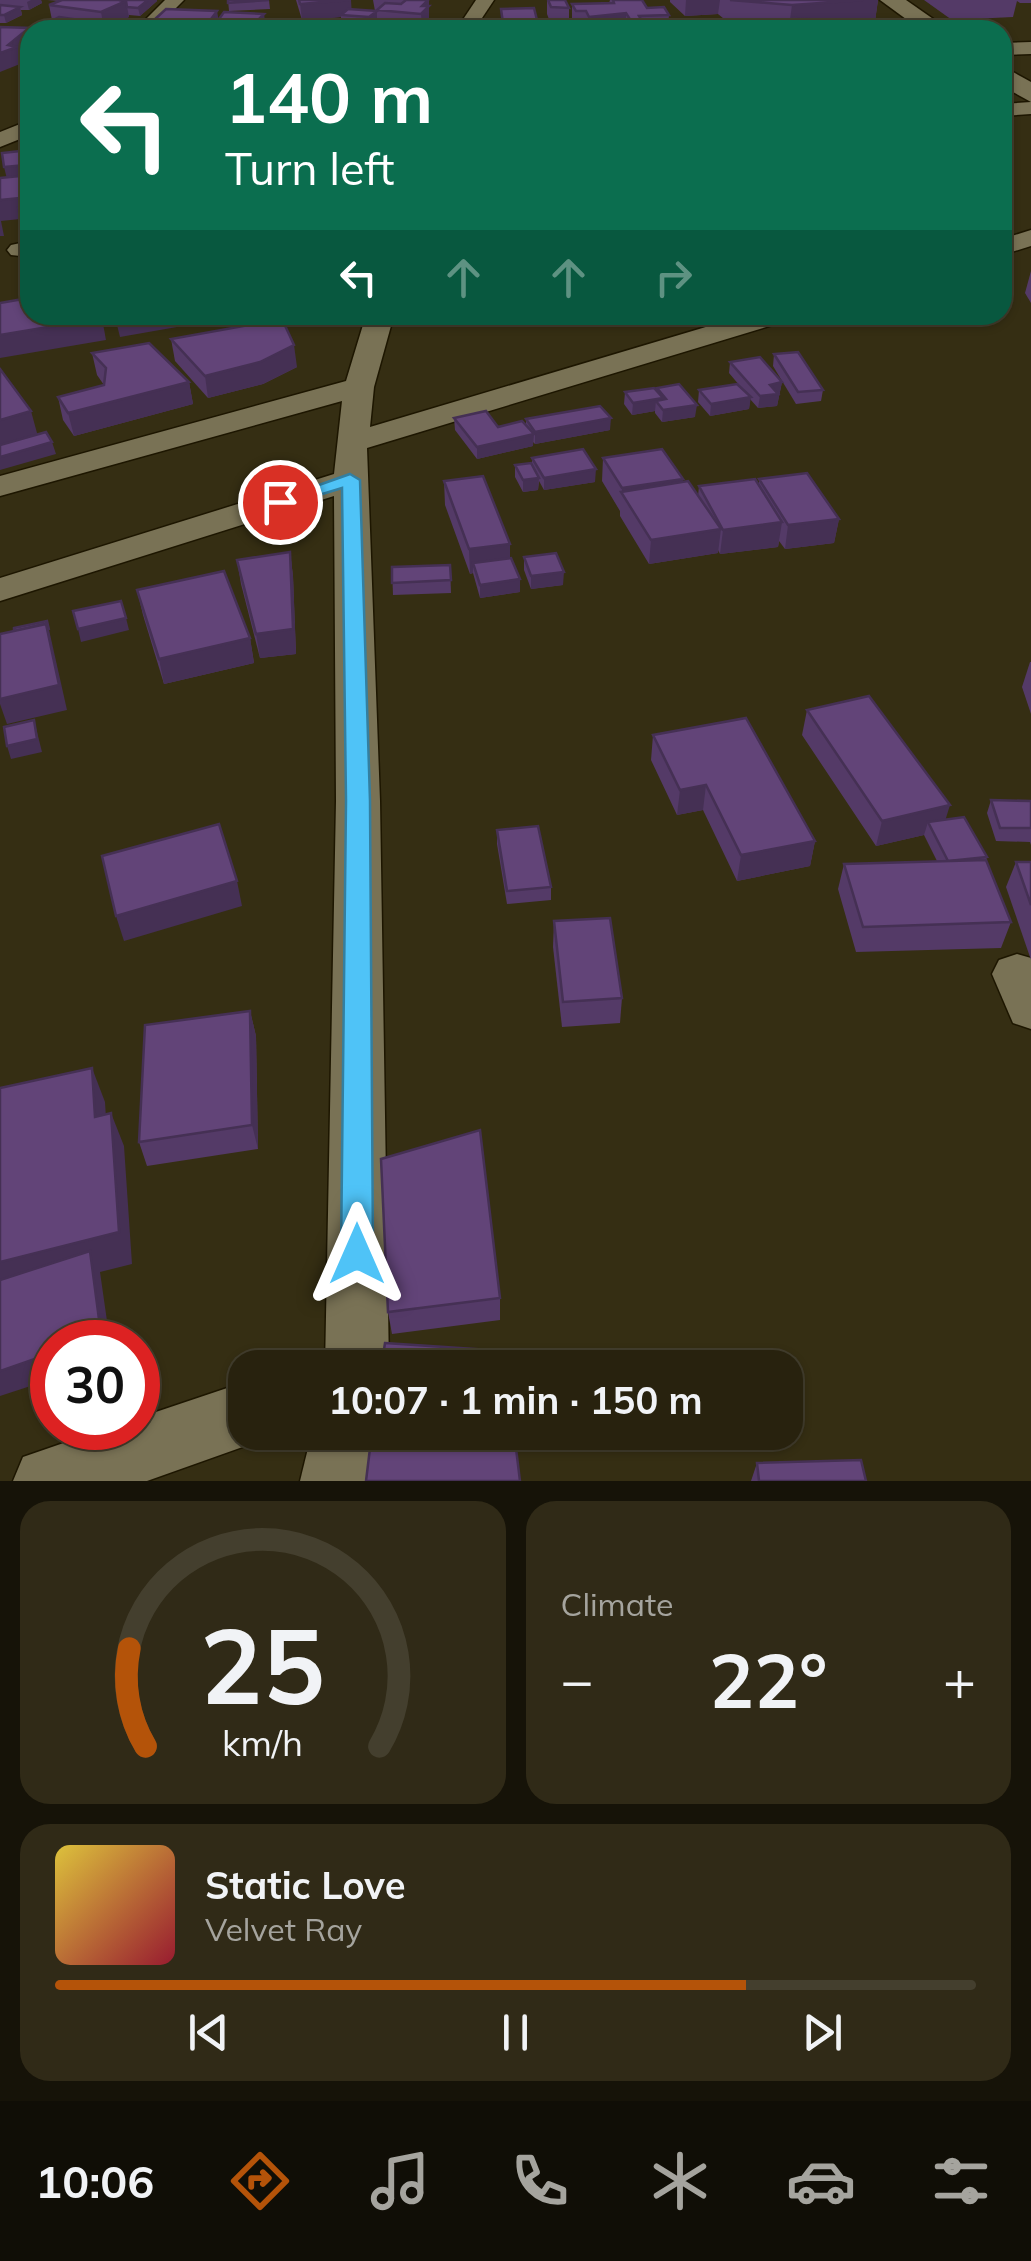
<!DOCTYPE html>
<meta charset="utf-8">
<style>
body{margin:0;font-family:Mulish,sans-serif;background:#302a17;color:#f1f3f6;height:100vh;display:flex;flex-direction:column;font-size:38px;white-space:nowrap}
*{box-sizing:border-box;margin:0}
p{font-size:32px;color:#a5a49e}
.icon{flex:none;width:55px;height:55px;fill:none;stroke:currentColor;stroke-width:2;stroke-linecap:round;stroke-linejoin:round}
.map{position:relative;height:1481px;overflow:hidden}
.sheet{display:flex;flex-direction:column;gap:20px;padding:20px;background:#161308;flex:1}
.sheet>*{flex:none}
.guide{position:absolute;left:20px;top:20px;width:992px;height:305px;border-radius:30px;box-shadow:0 2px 8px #0004,0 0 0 2px #443f2e;background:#0b6e4f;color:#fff;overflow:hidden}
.speed{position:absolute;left:30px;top:1320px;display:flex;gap:20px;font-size:50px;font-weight:700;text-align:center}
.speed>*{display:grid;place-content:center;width:130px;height:130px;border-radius:50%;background:#28220e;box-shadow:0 2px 8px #0004,0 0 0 2px #443f2e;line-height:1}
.speed .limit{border:15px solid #d22;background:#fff;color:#111}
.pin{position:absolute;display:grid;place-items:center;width:85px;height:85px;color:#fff;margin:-42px;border:5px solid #fff;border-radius:50%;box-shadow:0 2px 10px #0007}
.me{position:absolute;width:110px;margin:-55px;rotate:0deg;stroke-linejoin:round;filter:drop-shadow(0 0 8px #0008)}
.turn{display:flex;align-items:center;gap:35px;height:210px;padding:0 40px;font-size:45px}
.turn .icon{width:130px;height:130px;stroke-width:2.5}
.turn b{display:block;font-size:70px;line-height:85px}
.lanes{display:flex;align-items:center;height:95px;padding:0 40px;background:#0003;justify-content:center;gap:50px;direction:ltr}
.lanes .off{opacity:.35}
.big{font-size:75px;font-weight:700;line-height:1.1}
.sheet .tile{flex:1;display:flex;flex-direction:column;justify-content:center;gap:15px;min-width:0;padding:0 35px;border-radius:30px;background:#302a17}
.sheet .dial{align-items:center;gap:0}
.dial svg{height:260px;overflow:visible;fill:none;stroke:#443f2e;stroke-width:7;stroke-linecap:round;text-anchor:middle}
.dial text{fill:#f1f3f6;stroke:none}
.song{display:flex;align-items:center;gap:30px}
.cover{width:120px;height:120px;border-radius:15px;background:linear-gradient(135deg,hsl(50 70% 55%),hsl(350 70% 35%))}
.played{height:10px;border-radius:5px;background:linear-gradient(90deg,#b45309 75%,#443f2e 75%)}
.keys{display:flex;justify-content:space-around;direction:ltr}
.heat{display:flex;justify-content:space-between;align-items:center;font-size:55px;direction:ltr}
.sheet .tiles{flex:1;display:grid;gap:20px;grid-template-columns:1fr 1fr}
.tile:last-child{grid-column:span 2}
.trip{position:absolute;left:228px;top:1350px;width:575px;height:100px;border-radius:30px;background:#28220e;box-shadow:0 2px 8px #0004,0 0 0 2px #443f2e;font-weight:700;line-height:100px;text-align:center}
.dock{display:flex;height:160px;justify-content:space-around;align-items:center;background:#100e06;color:#a5a49e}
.dock .icon{width:70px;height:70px}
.dock .active{color:#b45309}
.dock b{font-size:45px;color:#f1f3f6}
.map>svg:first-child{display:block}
</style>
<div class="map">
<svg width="1031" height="1481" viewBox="0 0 1031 1481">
<rect width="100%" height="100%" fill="#352e13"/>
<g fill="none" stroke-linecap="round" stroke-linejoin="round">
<g stroke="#1d1600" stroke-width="3">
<g id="minor">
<polygon points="165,0 184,0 154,30 135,30"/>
<polygon points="476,0 494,0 474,30 456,30"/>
<polygon points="222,18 326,24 335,30 216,27 213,23"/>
<polygon points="932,22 938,23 939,30 833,30 842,24"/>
<polygon points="1031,42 1031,54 1002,55 1002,43"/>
<polygon points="1031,102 1031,114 1002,116 1002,104"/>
<polygon points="30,120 30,135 0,147 0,132"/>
<polygon points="1031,230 1031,246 1002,255 1002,239"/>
<polygon points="30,241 30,257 11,255 7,250 11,245"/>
<polygon points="366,315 394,315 374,387 370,427 746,315 790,315 786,321 367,448 380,801 389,1368 325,1368 336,801 334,496 0,601 0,578 334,474 342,401 0,496 0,476 346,381"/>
<polygon points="1017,954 1031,958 1031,1029 1013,1023 992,974 999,960"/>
<polygon points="245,1382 245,1432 270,1432 268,1438 147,1481 13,1481 23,1457 107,1428 138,1428 138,1418"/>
<polygon points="312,1432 378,1432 368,1481 300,1481"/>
</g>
</g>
<g stroke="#1d1600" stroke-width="3">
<g id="secondary">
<polygon points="880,0 906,0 949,30 921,30"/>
<polygon points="1002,66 1031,82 1031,102 1002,86"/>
</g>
</g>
<use href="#minor" fill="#797255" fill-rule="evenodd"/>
<use href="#secondary" fill="#797255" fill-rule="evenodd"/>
</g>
<g fill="#543a67">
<polygon points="0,0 41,0 42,3 29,10 21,10 22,15 6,23 0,23"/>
<polygon points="47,0 157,0 157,1 140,16 129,15 129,17 104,28 88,26 89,29 87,30 52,30 50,22 52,20 49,5 60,1"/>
<polygon points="228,0 269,0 270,9 229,11"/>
<polygon points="296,0 351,0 351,9 375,11 373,0 429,0 429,22 426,26 426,30 342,30 344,23 341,23 341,17 302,20"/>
<polygon points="547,0 565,0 569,8 569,24 550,22 547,14"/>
<polygon points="610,0 642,0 647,8 669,15 668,26 746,30 587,30 586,27 576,27 572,20 572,4 609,3"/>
<polygon points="670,0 878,0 875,21 850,23 884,30 793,30 793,27 729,23 718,14 685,16 670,2"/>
<polygon points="924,0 1031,0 1031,3 1020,3 1017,1 1013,17 952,20"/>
<polygon points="1031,271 1031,303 1025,293"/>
<polygon points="171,339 297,367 263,384 208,398 175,361"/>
<polygon points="92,353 189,382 193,404 74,436 63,420 58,397 104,385 97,375"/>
<polygon points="774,354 823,390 821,401 796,404 773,366"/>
<polygon points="730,362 782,382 777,406 758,408 750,399 749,409 710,416 698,402 699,390 740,386 729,373"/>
<polygon points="657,388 695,417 662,422 655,413 655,411 632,415 624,404 625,392 656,390"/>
<polygon points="454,418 498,427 526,426 526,419 610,430 535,444 533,442 533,446 477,459 455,430"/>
<polygon points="532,458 595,482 544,490 539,481 538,490 523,492 515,477 515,465 532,466"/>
<polygon points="603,458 683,482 698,496 699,486 759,485 759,479 839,519 834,543 785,549 779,541 778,547 720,554 718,550 718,553 649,564 620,516 620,511 602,481"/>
<polygon points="444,481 510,544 510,558 520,579 520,592 480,598 473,573 470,574 445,505"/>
<polygon points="290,552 293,576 296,654 260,658 241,584 237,560"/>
<polygon points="524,557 563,585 531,589 524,570"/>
<polygon points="450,565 451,593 393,595 392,567"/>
<polygon points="137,590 250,638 254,663 164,684 143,615"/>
<polygon points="1030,662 1031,662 1031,714 1022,687"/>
<polygon points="807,710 945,819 987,857 986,860 1011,922 1001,948 856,952 838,889 844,864 937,861 924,835 876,846 802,735"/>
<polygon points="653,735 815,841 810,866 737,881 703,810 677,815 651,760"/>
<polygon points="991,800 1031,801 1031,845 1030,842 996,841 987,813"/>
<polygon points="497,830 551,887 551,900 507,904 497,844"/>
<polygon points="1016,862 1031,862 1031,960 1006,887"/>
<polygon points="554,921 622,998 620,1023 562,1027 553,947"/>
<polygon points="250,1011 256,1036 258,1149 147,1166 139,1142"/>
<polygon points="500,1298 500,1320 392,1334 388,1312"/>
<polygon points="757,1463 866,1481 751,1481"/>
</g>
<g fill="#453054">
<polygon points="31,0 41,0 42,3 29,10 27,2"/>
<polygon points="148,0 157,0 157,1 140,16 138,8"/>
<polygon points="351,0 352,16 341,15 341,17 302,20 300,4"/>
<polygon points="418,0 429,0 429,22 426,26 426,30 422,30 421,13"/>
<polygon points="686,0 720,0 718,14 685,16"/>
<polygon points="863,0 878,0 875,21 794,27 794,18 793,27 789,27 792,5"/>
<polygon points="126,1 129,17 104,28 101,12"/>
<polygon points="20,7 22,15 6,23 4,15"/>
<polygon points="217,11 220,27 217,30 203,30"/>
<polygon points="377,11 377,19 370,25 369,17"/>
<polygon points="626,13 626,29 589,30 589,17"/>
<polygon points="264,14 266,28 278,22 278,30 241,30"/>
<polygon points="87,21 89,29 79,30 78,25"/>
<polygon points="29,28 30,47 19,56 20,64 0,72 0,53"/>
<polygon points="30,158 30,184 9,187 4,167"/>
<polygon points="30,197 30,218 1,221 4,236 0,236 0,200"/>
<polygon points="30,225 30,246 28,246 23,226"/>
<polygon points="181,315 193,315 194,324 120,337 117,325"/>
<polygon points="217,315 257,315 257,316 219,322"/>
<polygon points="443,315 496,315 443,321"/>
<polygon points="606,315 627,315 627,318 605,320"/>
<polygon points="102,318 106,340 0,358 0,335"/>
<polygon points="294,345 297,367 263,384 208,398 205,376"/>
<polygon points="189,382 193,404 74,436 68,413"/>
<polygon points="782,382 777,406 758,408 760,396 770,385"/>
<polygon points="751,397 749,409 710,416 711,404"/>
<polygon points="663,398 662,408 656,401 655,411 632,415 633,403"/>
<polygon points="697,405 695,417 662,422 663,410"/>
<polygon points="31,411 40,444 0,455 0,420"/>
<polygon points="611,418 610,430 535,444 535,432"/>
<polygon points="534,434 533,446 477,459 477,447"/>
<polygon points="52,442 56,454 0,470 0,457"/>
<polygon points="596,469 595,482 544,490 544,478"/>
<polygon points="539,478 538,490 523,492 523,480"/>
<polygon points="683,479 681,502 622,492 622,488"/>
<polygon points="839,519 834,543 785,549 788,525"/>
<polygon points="782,522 778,547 720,554 723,530"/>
<polygon points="721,529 718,553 649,564 651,540"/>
<polygon points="510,544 510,568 473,563 473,573 470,574 469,549"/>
<polygon points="290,552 293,576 296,654 260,658 256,634"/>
<polygon points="564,572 563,585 531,589 531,576"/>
<polygon points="520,579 520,592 480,598 480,585"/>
<polygon points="126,618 129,630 81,642 78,629"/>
<polygon points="47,621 67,710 7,724 0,704 0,699"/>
<polygon points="250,638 254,663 164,684 159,659"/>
<polygon points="34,720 42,752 11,759 7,746"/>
<polygon points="706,785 703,810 677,815 680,790"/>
<polygon points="950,805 942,831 928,822 924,835 876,846 882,821"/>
<polygon points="815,841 810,866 737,881 741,855"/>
<polygon points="237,881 242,906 124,941 116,916"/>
<polygon points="250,1011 256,1036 258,1149 252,1125"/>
<polygon points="92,1068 105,1102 108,1151 95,1117"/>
<polygon points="111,1113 124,1146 132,1264 100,1272 110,1342 102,1342 0,1298 0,1262"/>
<polygon points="52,1353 52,1379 0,1396 0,1371"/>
</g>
<g fill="#624478" stroke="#453054" stroke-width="2.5">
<polygon points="62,0 119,0 126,1 101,12 49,5"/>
<polygon points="119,0 148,0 138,8 127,7 126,1"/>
<polygon points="228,0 269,0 228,3"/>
<polygon points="299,0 351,0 300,4"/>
<polygon points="406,0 428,0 422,6 429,6 421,14 377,10 385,3 401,4"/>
<polygon points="548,0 565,0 569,8 551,7"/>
<polygon points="613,0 642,0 647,8 664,7 669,15 639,16 642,21 631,21 626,13 589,17 586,11 576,11 572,4 614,3"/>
<polygon points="730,0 863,0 792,5"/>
<polygon points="0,5 20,7 4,15 0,15"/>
<polygon points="534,8 539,28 533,28 534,30 491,30 490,24 503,23 501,9"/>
<polygon points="166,9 217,11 203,30 143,30"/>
<polygon points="348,9 377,11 369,17 341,15"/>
<polygon points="224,12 264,14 258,20 278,22 270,28 215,30 229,20 219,19"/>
<polygon points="59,17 87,21 78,25 50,22"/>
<polygon points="794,18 883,25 884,30 794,30"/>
<polygon points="345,21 425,24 425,30 342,30"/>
<polygon points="743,25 746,30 665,30 664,26"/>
<polygon points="0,27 29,28 8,45 17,47 0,53"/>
<polygon points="30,150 30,158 25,159 26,165 4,167 2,153"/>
<polygon points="30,175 30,197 0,200 0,178"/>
<polygon points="30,206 30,225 23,226 18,208"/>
<polygon points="23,299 27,314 30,313 30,315 100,315 102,318 0,335 0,303"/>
<polygon points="114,315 181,315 117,325"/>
<polygon points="282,319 294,345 260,362 205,376 171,339"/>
<polygon points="149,343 189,382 68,413 58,397 104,385 106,368 92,353"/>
<polygon points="798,352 823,390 798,392 774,354"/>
<polygon points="760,357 782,382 770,385 778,394 760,396 730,362"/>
<polygon points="0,369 31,411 0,420"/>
<polygon points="679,384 697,405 663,410 656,401 666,399 657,388"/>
<polygon points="737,384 751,397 711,404 699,390"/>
<polygon points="654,388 663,398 633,403 625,392"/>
<polygon points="600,406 611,418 535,432 526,419"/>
<polygon points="486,411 498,427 522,421 534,434 477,447 454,418"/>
<polygon points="46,432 52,442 0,457 0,445"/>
<polygon points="583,449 596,469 544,478 532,458"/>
<polygon points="662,449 683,479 622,488 603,458"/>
<polygon points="531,463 539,478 523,480 515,465"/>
<polygon points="807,473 839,519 788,525 759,479"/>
<polygon points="483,476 510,544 469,549 444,481"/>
<polygon points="755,479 782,522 723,530 699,486"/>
<polygon points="688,481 721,529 651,540 621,492"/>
<polygon points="290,552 293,629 256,634 237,560"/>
<polygon points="556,553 564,572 531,576 524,557"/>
<polygon points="511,558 520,579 480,585 473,563"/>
<polygon points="450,565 451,580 392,583 392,567"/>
<polygon points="224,571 250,638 159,659 137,590"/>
<polygon points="121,601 126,618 78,629 73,611"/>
<polygon points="47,621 49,630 46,624 14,631 14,628"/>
<polygon points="46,624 59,685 0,699 0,634"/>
<polygon points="869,696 950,805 882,821 807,710"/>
<polygon points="746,718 815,841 741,855 706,785 680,790 653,735"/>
<polygon points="34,720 37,739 7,746 4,727"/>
<polygon points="991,800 1031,801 1031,828 1000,828"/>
<polygon points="964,817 987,857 948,861 928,822"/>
<polygon points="219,824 237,881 116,916 102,856"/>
<polygon points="538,826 551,887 507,891 497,830"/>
<polygon points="986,860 1011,922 863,927 844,864"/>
<polygon points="1016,862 1031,862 1031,905"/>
<polygon points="610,918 622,998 563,1002 554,921"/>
<polygon points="250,1011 252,1125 139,1142 145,1025"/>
<polygon points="92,1068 95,1117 111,1113 119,1232 0,1262 0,1088"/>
<polygon points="480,1130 500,1298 388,1312 381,1159"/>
<polygon points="90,1251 102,1342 52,1342 52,1353 0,1371 0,1280"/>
<polygon points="385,1343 504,1351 506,1368 381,1368"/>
<polygon points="372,1432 514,1432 520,1481 366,1481"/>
<polygon points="861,1460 866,1481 759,1481 757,1463"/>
</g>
<polygon fill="#4fc3f7" stroke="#337fa1" stroke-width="2.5" points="350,474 360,480 370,801 373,1254 368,1265 357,1270 346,1265 341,1254 346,801 342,488 280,507 271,502"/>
</svg>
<div class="speed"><div class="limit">30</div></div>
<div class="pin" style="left:280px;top:502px;background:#d93025"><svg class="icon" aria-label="arrive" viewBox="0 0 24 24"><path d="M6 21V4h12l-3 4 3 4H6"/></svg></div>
<svg class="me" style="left:357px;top:1254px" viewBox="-20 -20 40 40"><path d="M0-17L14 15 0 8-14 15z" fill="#4fc3f7" stroke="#fff" stroke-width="4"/></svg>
<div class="trip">10:07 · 1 min · 150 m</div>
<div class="guide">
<div class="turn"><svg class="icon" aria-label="left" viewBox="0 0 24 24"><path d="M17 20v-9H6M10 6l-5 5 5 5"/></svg><div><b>140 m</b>Turn left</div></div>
<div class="lanes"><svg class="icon" aria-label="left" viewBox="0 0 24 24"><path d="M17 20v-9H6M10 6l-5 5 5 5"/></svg><svg class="icon off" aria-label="ahead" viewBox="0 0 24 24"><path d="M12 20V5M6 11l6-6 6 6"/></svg><svg class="icon off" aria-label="ahead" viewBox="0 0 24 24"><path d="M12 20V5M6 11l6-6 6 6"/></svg><svg class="icon off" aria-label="right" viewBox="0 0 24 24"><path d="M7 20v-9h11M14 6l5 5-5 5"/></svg></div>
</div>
</div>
<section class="sheet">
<div class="tiles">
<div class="tile dial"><svg viewBox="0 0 100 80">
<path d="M14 69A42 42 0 1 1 86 69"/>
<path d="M14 69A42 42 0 0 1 9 39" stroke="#b45309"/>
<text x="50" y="56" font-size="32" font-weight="700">25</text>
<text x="50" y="72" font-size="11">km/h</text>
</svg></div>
<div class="tile"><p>Climate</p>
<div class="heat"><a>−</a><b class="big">22°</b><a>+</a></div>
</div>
<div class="tile">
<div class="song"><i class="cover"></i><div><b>Static Love</b><p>Velvet Ray</p></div></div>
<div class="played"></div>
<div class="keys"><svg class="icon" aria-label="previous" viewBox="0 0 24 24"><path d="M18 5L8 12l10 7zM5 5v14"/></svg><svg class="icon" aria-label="pause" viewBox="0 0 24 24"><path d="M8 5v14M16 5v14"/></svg><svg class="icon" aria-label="next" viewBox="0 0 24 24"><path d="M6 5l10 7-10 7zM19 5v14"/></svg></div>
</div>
</div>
</section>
<nav class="dock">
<b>10:06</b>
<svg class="icon active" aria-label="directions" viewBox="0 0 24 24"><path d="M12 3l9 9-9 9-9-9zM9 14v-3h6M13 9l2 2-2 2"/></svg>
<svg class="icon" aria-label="music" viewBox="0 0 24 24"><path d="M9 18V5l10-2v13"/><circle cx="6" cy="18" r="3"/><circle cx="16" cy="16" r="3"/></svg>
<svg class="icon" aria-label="phone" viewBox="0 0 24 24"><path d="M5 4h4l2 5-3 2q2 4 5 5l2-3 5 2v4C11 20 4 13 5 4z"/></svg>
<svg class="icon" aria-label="climate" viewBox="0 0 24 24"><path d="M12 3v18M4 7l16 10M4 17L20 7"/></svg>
<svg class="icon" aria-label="car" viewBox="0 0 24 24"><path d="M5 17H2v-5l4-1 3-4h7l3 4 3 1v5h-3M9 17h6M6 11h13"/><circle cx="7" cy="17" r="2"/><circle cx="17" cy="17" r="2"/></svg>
<svg class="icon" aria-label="filters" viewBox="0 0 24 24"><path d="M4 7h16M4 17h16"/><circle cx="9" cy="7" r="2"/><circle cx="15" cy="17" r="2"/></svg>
</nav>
